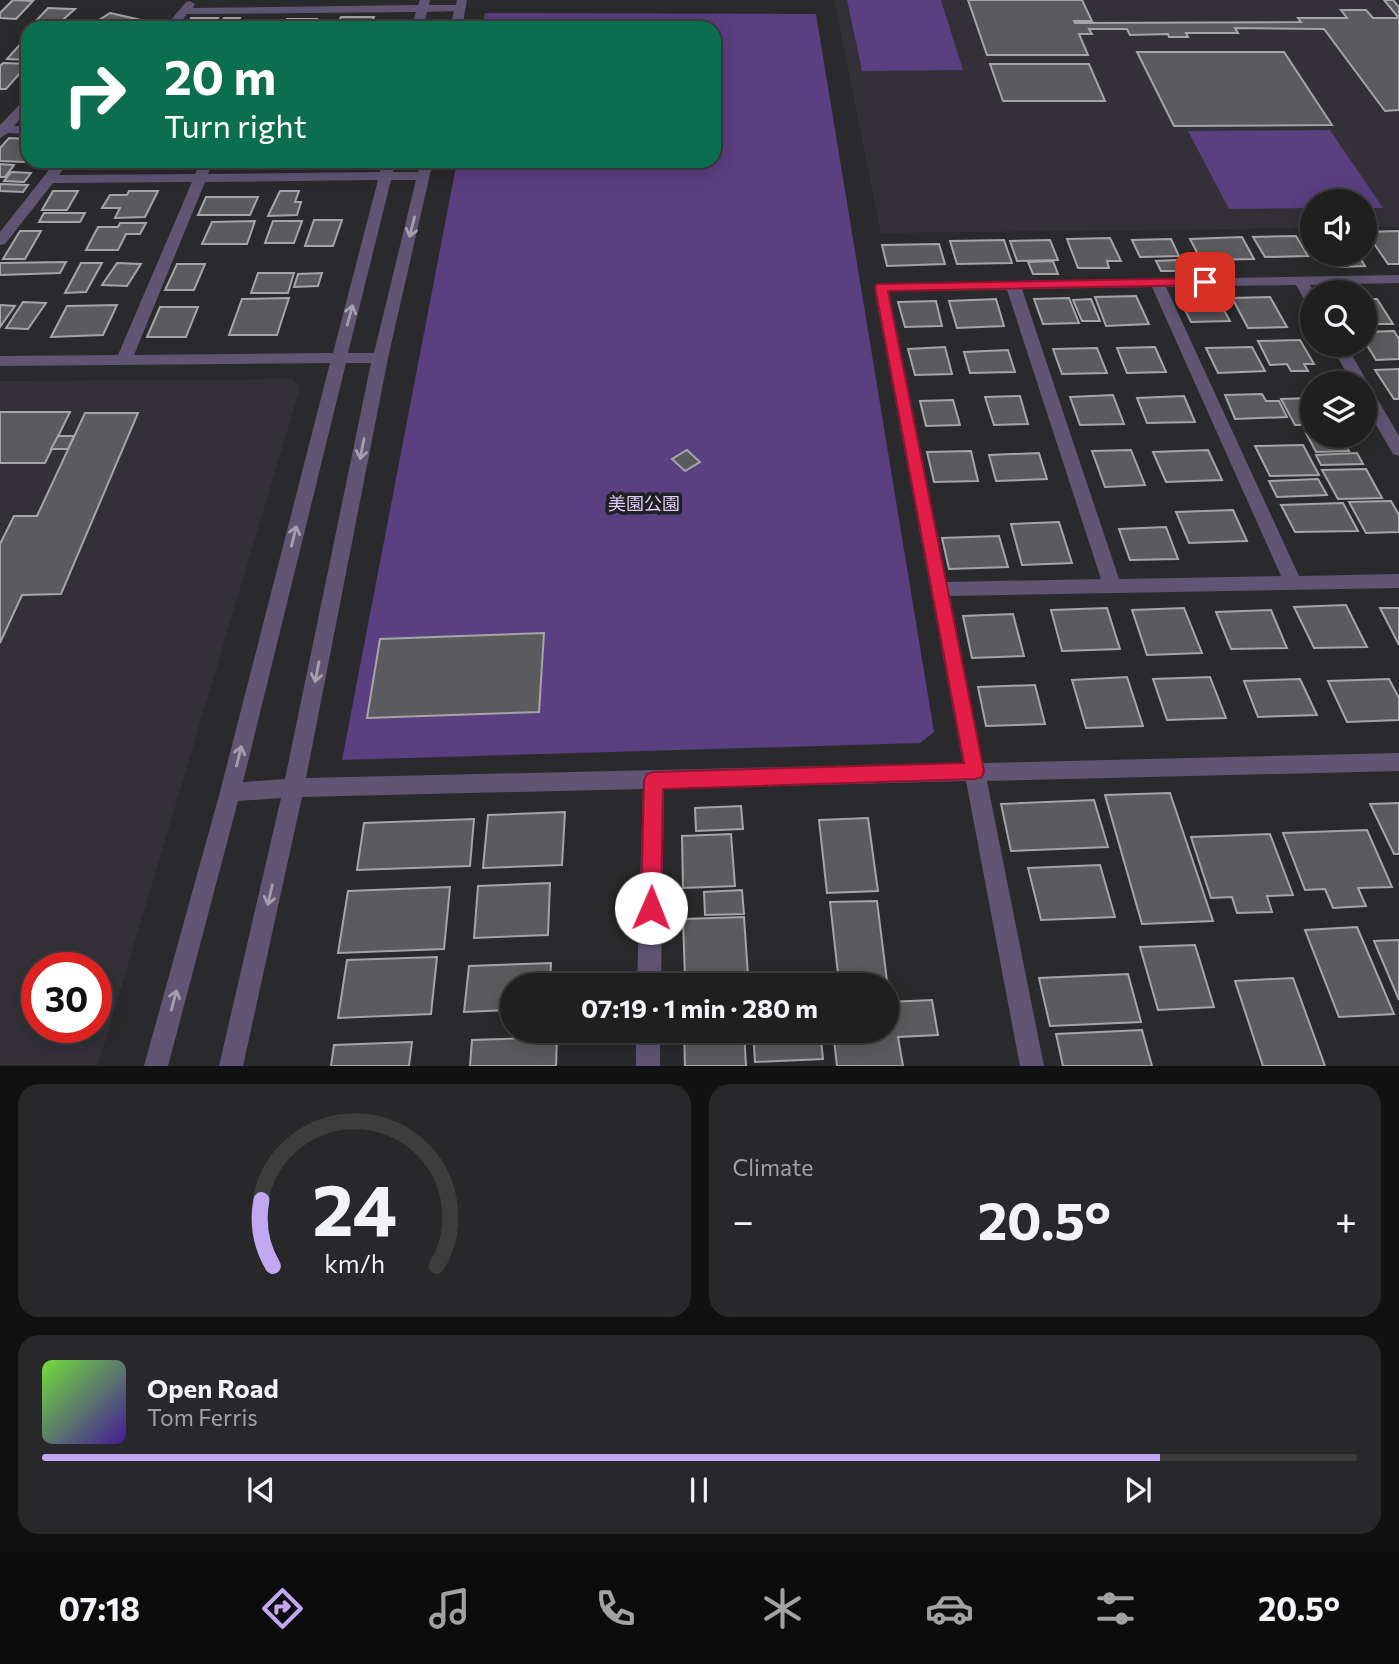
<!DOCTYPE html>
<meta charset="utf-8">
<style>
body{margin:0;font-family:Commissioner,"Noto Sans JP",sans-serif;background:#282729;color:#f1f3f6;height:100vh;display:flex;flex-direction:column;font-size:26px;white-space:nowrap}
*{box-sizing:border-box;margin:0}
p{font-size:23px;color:#a2a2a5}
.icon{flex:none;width:38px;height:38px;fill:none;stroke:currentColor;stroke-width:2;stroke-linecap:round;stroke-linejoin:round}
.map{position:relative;height:1066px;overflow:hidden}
.sheet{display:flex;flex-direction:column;gap:18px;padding:18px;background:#121112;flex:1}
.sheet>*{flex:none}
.top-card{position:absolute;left:21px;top:21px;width:700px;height:147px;border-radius:21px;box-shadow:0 4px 18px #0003,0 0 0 2px #3d3d3e;background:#0b6e4f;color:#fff;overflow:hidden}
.buttons{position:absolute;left:1300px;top:189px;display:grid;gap:14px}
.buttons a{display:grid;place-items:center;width:77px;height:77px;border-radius:50%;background:#201f20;box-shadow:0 4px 18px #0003,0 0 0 2px #3d3d3e;font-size:35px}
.speed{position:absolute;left:21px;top:952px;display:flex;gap:14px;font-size:35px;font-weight:700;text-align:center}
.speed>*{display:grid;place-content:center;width:91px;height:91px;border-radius:50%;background:#201f20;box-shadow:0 4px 18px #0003,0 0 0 2px #3d3d3e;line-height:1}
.speed .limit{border:10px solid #d22;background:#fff;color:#111}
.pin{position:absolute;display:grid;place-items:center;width:60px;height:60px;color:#fff;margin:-30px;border-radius:14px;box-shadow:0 4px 10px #0006}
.me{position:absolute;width:77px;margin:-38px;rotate:1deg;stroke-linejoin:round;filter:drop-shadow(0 0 5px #0008)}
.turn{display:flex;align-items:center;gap:24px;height:147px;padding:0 28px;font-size:32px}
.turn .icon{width:91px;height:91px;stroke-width:2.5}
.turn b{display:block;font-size:49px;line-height:60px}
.big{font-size:52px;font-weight:700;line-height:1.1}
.sheet .tile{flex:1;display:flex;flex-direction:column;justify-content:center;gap:10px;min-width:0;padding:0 24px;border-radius:21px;background:#282729}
.sheet .dial{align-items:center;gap:0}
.dial svg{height:182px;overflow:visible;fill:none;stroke:#3d3d3e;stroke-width:7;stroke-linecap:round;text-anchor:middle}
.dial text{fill:#f1f3f6;stroke:none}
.song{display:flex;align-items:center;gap:21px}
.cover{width:84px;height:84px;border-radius:10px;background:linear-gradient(135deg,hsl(100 70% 55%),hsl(260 70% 35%))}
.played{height:7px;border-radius:4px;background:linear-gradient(90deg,#c2a7f2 85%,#3d3d3e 85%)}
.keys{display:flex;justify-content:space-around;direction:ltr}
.heat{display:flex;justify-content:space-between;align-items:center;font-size:38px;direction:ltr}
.sheet .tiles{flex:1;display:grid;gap:18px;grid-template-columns:1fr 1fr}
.tile:last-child{grid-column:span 2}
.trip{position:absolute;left:500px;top:973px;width:399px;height:70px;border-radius:35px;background:#201f20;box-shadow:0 4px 18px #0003,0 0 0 2px #3d3d3e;font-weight:700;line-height:70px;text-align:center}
.tab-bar{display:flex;height:112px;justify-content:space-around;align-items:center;background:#0d0c0d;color:#a2a2a5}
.tab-bar .icon{width:49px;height:49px}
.tab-bar .on{color:#c2a7f2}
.tab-bar b{font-size:32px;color:#f1f3f6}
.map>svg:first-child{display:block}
</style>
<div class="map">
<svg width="1399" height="1066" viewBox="0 0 1399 1066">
<rect width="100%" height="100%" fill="#2a292b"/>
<g fill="#333038" fill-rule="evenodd">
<polygon points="834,0 1399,0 1399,227 1365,227 1365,201 1312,201 1312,228 881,233"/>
<path d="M293,379L300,388L98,1065H0V381ZM37,968H96V1027H37Z"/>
</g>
<g fill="#5a3f81">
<polygon points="847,0 941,0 963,70 862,71"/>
<polygon points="485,13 816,14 934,732 920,743 342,760 457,161 714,161 714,28 482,28"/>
<polygon points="1330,130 1383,208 1365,208 1365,201 1312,201 1312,208 1229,209 1188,131"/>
</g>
<g fill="#5b5a5d" stroke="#a5a4a7" stroke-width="2">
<polygon points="13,0 33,1 16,19 0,18 0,13"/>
<polygon points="968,0 1082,0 1092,21 1074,21 1075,23 1301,22 1298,18 1347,18 1341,10 1366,10 1373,18 1399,18 1384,0 1393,0 1399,7 1399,110 1385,111 1324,29 1235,28 1238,33 1186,33 1188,37 1169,37 1168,34 1130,35 1127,29 1089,29 1092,34 1079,34 1088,55 987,55"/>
<polygon points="48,8 72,9 75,9 56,26 32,25"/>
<polygon points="110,13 150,22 140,28 90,26"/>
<polygon points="341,17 374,17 370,28 336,28"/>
<polygon points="191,18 218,18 213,26 186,26"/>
<polygon points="224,18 240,18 234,28 218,28"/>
<polygon points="287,19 317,19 313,28 283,28"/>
<polygon points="23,41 28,42 28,60 7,59"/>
<polygon points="1137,52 1284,52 1332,125 1174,126"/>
<polygon points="3,63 28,64 6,89 0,89 0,66"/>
<polygon points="990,64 1089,64 1105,101 1003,101"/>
<polygon points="9,138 28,139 28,157 24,162 0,161 0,148"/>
<polygon points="93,161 119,161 115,168 89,169"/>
<polygon points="145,161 176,161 173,167 142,167"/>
<polygon points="326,161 356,161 354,167 324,168"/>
<polygon points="0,164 14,165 5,177 0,177"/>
<polygon points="11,172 31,173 24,182 4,181"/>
<polygon points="0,184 28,185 23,192 0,191"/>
<polygon points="53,191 78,191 67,210 42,210"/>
<polygon points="129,191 158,191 145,217 115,218 120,208 102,208 110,195 127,195"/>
<polygon points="280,191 299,191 295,202 301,202 297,215 268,216"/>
<polygon points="206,197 258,197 250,215 198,215"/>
<polygon points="44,213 85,213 80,222 39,222"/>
<polygon points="314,220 342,220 333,246 305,246"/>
<polygon points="255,221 247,244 202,244 212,222"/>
<polygon points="273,221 302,221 294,243 265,243"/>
<polygon points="120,223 146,223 140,234 126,234 118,250 86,250 98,227 118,227"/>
<polygon points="20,231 41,231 25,259 3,259"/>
<polygon points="1399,231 1399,264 1388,264 1366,232"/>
<polygon points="1296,236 1308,256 1265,257 1253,237"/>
<polygon points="1242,237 1254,259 1201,260 1190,239"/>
<polygon points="1110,238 1121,261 1107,261 1109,268 1078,268 1067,239"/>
<polygon points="1171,239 1179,256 1140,257 1132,240"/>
<polygon points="1004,240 1012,263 957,264 950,241"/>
<polygon points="1050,240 1058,260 1017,261 1010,241"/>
<polygon points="939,244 945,264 887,266 882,245"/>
<polygon points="1359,256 1365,266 1339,267 1333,257"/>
<polygon points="1178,260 1184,271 1161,271 1156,261"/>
<polygon points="1053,261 1058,274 1033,274 1028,262"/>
<polygon points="66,262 60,273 0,275 0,263"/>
<polygon points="81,263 102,263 86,292 65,293"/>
<polygon points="117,263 141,264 127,286 102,285"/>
<polygon points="177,264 205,264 194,290 165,290"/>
<polygon points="258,273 294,273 288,293 251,293"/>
<polygon points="322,273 318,286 294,287 298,274"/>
<polygon points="1136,296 1149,324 1106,326 1095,297"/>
<polygon points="1270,297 1287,327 1248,328 1232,298"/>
<polygon points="289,298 277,335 229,335 242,299"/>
<polygon points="1069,298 1079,323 1043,324 1034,299"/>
<polygon points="996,299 1004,326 957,328 949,301"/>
<polygon points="1091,299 1100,321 1082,321 1073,300"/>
<polygon points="1365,299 1377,299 1393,324 1365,324"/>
<polygon points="936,301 942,326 905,327 898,302"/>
<polygon points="23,302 46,303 28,329 6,328"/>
<polygon points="1220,303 1230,321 1191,322 1182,304"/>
<polygon points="0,305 15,306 0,327"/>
<polygon points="117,305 103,335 51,337 67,306"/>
<polygon points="160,307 198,307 186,337 147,337"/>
<polygon points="1394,331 1399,339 1399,359 1376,360 1365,342 1365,332"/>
<polygon points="1300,340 1314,364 1304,364 1308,371 1291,371 1287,364 1270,365 1258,341"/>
<polygon points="945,347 952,374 915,375 908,349"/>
<polygon points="1155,347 1166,372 1127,373 1117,348"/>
<polygon points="1252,347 1265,371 1218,373 1206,348"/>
<polygon points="1097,348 1107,373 1062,374 1053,349"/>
<polygon points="1008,350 1015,372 970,373 964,352"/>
<polygon points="1399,369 1399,399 1394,399 1375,370"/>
<polygon points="1262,394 1266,401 1279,401 1287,417 1235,419 1225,395"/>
<polygon points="1113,395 1124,424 1080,425 1070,397"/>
<polygon points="1020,396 1028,424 994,425 985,397"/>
<polygon points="1184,396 1195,422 1147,423 1137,398"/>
<polygon points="1312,398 1312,425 1295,425 1281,399"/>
<polygon points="953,400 960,425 926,426 920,401"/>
<polygon points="0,412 70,412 45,463 0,463"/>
<polygon points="85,413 138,413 61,594 22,595 0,643 0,544 14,516 37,516"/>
<polygon points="1312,432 1312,436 1341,436 1349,451 1316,452 1306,433"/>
<polygon points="58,436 74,436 68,449 51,449"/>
<polygon points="1303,445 1319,475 1270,476 1255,446"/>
<polygon points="687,450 700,462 685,471 672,459"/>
<polygon points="1131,450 1145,485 1105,487 1092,451"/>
<polygon points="1208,450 1222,480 1166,482 1153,452"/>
<polygon points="971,451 978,481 934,482 927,452"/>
<polygon points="1039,453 1047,479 996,481 989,455"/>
<polygon points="1357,453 1363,464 1321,465 1316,455"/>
<polygon points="1366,469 1382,498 1338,499 1322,470"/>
<polygon points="1318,479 1327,495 1277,497 1269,481"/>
<polygon points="1391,501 1399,515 1399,532 1366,533 1349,502"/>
<polygon points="1343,503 1358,531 1295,532 1281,505"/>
<polygon points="1233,510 1247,541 1189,543 1176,512"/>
<polygon points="1059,522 1072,563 1022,565 1011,524"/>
<polygon points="1166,527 1178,559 1130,560 1119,529"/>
<polygon points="999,536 1008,567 949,569 942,538"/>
<polygon points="1346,605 1367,647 1314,648 1294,607"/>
<polygon points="1107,608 1120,649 1062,651 1051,610"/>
<polygon points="1184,608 1202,653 1147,655 1132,610"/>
<polygon points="1380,608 1399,608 1399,645"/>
<polygon points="1271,610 1287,648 1231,649 1216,612"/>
<polygon points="1013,614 1024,656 972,658 963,616"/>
<polygon points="544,633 539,712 367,718 380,639"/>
<polygon points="1127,677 1143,726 1086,728 1072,680"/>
<polygon points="1210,677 1226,718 1167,720 1153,679"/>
<polygon points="1300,679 1317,715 1258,717 1244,681"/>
<polygon points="1389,679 1399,698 1399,720 1347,722 1328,681"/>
<polygon points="1035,685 1045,724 986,726 978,687"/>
<polygon points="1170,793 1213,921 1142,924 1105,795"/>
<polygon points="1094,800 1108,847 1011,851 1001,804"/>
<polygon points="1399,803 1399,854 1394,854 1370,804"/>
<polygon points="741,806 743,829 696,831 695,808"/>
<polygon points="565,812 562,865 483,868 488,815"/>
<polygon points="868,818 878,891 827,893 819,820"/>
<polygon points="474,819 470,866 357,870 364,823"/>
<polygon points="1367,830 1392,887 1358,888 1366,906 1333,908 1325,889 1305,890 1283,833"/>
<polygon points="731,834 735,886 683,888 682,836"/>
<polygon points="1270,834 1293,895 1267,896 1272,912 1237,913 1232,897 1211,898 1191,837"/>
<polygon points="1100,865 1115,917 1041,920 1028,868"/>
<polygon points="550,883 548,935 474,938 478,886"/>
<polygon points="450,887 444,949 338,953 348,891"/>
<polygon points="742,890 744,914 705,915 704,892"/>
<polygon points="877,901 887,981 839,983 830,902"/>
<polygon points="744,917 748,976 685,979 683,919"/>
<polygon points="1357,927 1394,1014 1339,1017 1305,930"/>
<polygon points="1399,940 1399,1000 1374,941"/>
<polygon points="1195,945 1214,1007 1158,1010 1140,947"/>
<polygon points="437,957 431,1014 338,1018 347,960"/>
<polygon points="551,963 550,985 513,985 513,1010 464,1012 469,966"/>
<polygon points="1128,974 1141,1022 1050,1026 1039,978"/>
<polygon points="1293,978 1325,1066 1263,1066 1235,981"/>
<polygon points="932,1000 938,1035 898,1037 903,1066 837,1066 833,1031 887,1031 887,1002"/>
<polygon points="1142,1030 1152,1066 1063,1066 1056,1034"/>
<polygon points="684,1031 744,1031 746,1066 685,1066"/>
<polygon points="753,1031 820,1031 823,1059 755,1062"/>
<polygon points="557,1037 556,1066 470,1066 472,1040"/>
<polygon points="412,1042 409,1066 331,1066 334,1045"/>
</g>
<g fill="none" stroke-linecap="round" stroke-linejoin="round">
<g fill="#605674" fill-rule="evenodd">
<polygon points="420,0 430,0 429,5 456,5 457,0 467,0 462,28 450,28 454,11 427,12 423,28 411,28 416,12 187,14 176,28 164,28 186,2 190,1 195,4 193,8 418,5"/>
<polygon points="28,99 28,110 14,126 28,126 28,134 8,133 0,138 0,125 24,100"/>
<path d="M56,161H69L59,175L195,174L201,161H213L208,174L380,172L383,161H395L393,172H418L421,161H433L388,358L306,778L963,763L874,287L876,284L1399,275V283L1310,285L1314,292L1312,306L1307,304L1296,285L1166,287L1299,576L1399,574V588L950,596L983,763L1399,753V771L987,781L1044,1066H1020L966,781L664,789L661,985H637L643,789L302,797L243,1066H219L281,798L238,801L168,1066H144L220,792L330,363L0,366V356L118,355L192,182L53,183L5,244L0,245V232ZM378,180L333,353L134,355L205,182ZM391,180H416L374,353H348ZM1152,287L1281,576L1119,579L1022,289ZM1007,290L1101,579L947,582L889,291ZM346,363H371L285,779L243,782Z"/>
<polygon points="1331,345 1346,345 1368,383 1366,387 1371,388 1399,436 1399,456 1393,454 1365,406 1365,383 1352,383"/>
<rect x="636" y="1031" width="24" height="35"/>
</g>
</g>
<defs><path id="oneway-shaft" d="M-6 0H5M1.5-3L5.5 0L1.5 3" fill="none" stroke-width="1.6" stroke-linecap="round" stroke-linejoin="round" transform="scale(1.75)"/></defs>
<g stroke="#a4a0ae">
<use href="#oneway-shaft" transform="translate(412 227) rotate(104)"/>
<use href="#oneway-shaft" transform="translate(350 315) rotate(-75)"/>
<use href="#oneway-shaft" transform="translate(362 449) rotate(101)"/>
<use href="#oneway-shaft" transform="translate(294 536) rotate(-76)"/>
<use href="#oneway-shaft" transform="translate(317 672) rotate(101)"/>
<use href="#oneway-shaft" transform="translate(239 756) rotate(-76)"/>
<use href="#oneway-shaft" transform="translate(270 895) rotate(103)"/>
<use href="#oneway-shaft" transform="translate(174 1000) rotate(-75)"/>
</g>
<polygon fill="#e11d48" stroke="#92132f" stroke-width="2" points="1205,278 1211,282 1209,285 888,291 984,771 982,777 975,779 663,789 661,908 658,915 651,918 644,915 641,908 644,780 647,774 654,772 964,763 875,287 877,284"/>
<g text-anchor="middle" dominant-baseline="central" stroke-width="7" stroke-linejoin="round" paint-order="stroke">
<g font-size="18" fill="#dccef6" stroke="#201f22">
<text x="644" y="503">美園公園</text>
</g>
</g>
</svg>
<div class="buttons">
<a><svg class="icon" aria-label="sound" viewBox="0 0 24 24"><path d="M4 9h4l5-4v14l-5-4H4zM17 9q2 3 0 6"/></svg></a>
<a><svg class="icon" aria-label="search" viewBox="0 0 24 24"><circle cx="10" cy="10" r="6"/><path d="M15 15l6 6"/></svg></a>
<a><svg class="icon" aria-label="layers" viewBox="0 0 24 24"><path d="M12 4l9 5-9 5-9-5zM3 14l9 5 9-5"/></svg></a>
</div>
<div class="speed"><div class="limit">30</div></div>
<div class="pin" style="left:1205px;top:282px;background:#d93025"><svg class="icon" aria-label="arrive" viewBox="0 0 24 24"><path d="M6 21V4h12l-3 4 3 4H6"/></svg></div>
<svg class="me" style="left:651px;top:908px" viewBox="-20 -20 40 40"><circle r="19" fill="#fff"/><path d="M0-13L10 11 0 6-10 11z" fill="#e11d48"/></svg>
<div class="trip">07:19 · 1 min · 280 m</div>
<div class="top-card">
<div class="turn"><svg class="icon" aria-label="right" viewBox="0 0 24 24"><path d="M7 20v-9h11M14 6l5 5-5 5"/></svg><div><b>20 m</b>Turn right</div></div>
</div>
</div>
<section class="sheet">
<div class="tiles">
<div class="tile dial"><svg viewBox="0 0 100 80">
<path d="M14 69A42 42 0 1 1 86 69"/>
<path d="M14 69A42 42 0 0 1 9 40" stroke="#c2a7f2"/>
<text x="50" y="56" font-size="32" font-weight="700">24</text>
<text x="50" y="72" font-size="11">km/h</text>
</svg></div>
<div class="tile"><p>Climate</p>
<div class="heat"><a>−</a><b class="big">20.5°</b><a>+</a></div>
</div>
<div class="tile">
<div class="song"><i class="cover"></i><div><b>Open Road</b><p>Tom Ferris</p></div></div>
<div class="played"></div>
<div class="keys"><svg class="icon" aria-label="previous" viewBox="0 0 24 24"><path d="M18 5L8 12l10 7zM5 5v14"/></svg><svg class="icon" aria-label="pause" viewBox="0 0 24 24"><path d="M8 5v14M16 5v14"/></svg><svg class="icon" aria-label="next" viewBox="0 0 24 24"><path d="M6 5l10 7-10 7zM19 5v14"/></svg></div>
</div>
</div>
</section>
<nav class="tab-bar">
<b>07:18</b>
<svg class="icon on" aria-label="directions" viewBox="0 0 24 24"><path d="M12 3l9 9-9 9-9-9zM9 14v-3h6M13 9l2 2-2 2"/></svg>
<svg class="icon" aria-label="music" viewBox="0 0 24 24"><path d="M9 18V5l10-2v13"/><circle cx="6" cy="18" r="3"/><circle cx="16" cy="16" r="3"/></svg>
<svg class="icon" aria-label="phone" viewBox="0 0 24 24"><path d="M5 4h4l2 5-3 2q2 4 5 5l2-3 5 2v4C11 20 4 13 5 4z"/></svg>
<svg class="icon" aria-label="climate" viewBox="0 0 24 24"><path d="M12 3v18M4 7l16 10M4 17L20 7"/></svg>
<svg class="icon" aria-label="car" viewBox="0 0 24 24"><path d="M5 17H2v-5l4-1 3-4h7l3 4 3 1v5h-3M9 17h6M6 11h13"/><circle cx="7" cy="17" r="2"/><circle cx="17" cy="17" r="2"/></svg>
<svg class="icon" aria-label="filters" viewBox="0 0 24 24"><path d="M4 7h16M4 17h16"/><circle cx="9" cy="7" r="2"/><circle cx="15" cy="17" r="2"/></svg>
<b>20.5°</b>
</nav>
